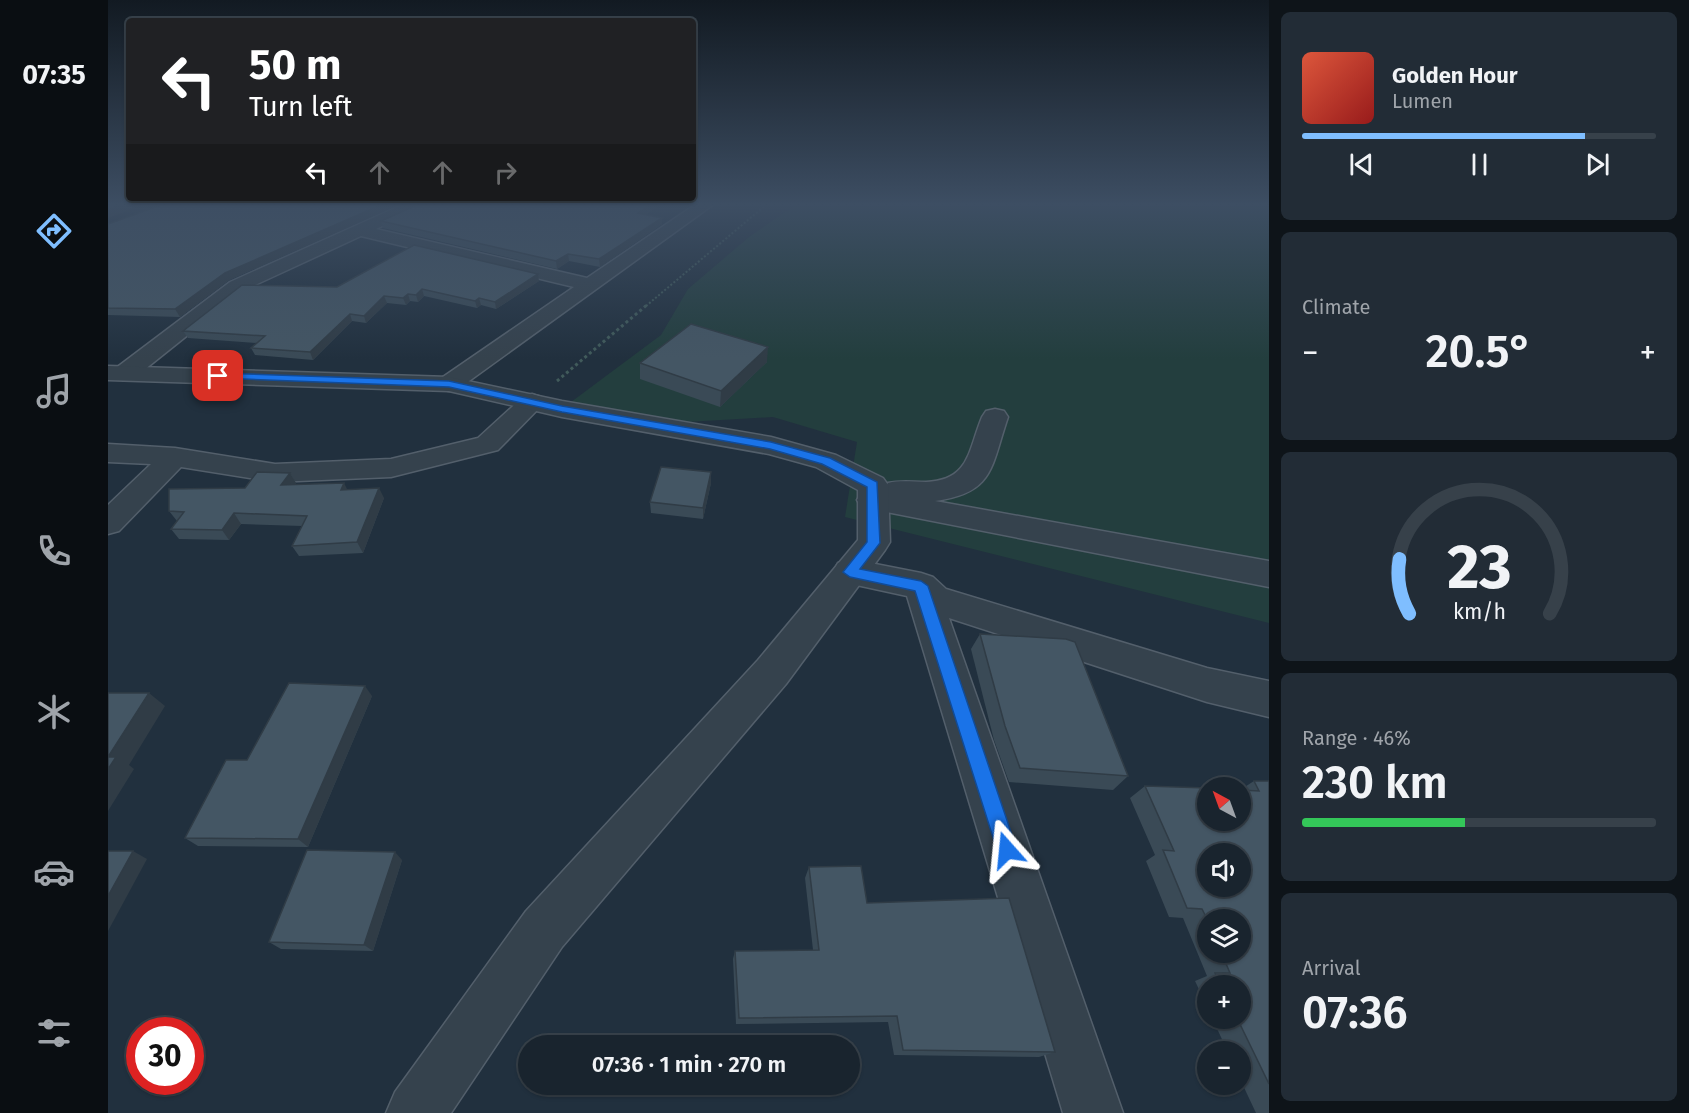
<!DOCTYPE html>
<meta charset="utf-8">
<style>
body{margin:0;font-family:"Fira Sans",sans-serif;background:#222c36;color:#f1f3f6;height:100vh;display:flex;flex-direction:column;font-size:22px;white-space:nowrap}
*{box-sizing:border-box;margin:0}
p{font-size:20px;color:#9fa4aa}
.icon{flex:none;width:33px;height:33px;fill:none;stroke:currentColor;stroke-width:2;stroke-linecap:round;stroke-linejoin:round}
.map{position:relative;flex:1;overflow:hidden}
.details{display:flex;flex-direction:column;gap:12px;padding:12px;background:#0e1419;width:420px}
.details>*{flex:none}
.guide{position:absolute;left:18px;top:18px;width:570px;height:183px;border-radius:6px;box-shadow:0 2px 4px #0004,0 0 0 2px #37414a;background:#202124;color:#fff;overflow:hidden}
.needle{width:39px;rotate:319deg}
.tools{position:absolute;left:1089px;top:777px;display:grid;gap:12px}
.tools a{display:grid;place-items:center;width:54px;height:54px;border-radius:50%;background:#19242e;box-shadow:0 2px 4px #0004,0 0 0 2px #37414a;font-size:30px}
.speed{position:absolute;left:18px;top:1017px;display:flex;gap:12px;font-size:30px;font-weight:700;text-align:center}
.speed>*{display:grid;place-content:center;width:78px;height:78px;border-radius:50%;background:#19242e;box-shadow:0 2px 4px #0004,0 0 0 2px #37414a;line-height:1}
.speed .limit{border:9px solid #d22;background:#fff;color:#111}
.pin{position:absolute;display:grid;place-items:center;width:51px;height:51px;color:#fff;margin:-26px;border-radius:12px;box-shadow:0 3px 9px #0006}
.me{position:absolute;width:66px;margin:-33px;rotate:342deg;stroke-linejoin:round;filter:drop-shadow(0 0 4px #0008)}
.turn{display:flex;align-items:center;gap:21px;height:126px;padding:0 24px;font-size:27px}
.turn .icon{width:78px;height:78px;stroke-width:2.5}
.turn b{display:block;font-size:42px;line-height:51px}
.lanes{display:flex;align-items:center;height:57px;padding:0 24px;background:#0003;justify-content:center;gap:30px;direction:ltr}
.lanes .off{opacity:.35}
.big{font-size:45px;font-weight:600;line-height:1.1}
.details .widget{flex:1;display:flex;flex-direction:column;justify-content:center;gap:9px;min-width:0;padding:0 21px;border-radius:9px;background:#222c36}
.details .dial{align-items:center;gap:0}
.dial svg{height:156px;overflow:visible;fill:none;stroke:#37414a;stroke-width:7;stroke-linecap:round;text-anchor:middle}
.dial text{fill:#f1f3f6;stroke:none}
.song{display:flex;align-items:center;gap:18px}
.cover{width:72px;height:72px;border-radius:9px;background:linear-gradient(135deg,hsl(10 70% 55%),hsl(0 70% 35%))}
.played{height:6px;border-radius:3px;background:linear-gradient(90deg,#7fbeff 80%,#37414a 80%)}
.keys{display:flex;justify-content:space-around;direction:ltr}
.heat{display:flex;justify-content:space-between;align-items:center;font-size:33px;direction:ltr}
.charge{height:9px;border-radius:4px;background:linear-gradient(90deg,#34c759 46%,#37414a 0)}
.trip{position:absolute;left:410px;top:1035px;width:342px;height:60px;border-radius:30px;background:#19242e;box-shadow:0 2px 4px #0004,0 0 0 2px #37414a;font-weight:600;line-height:60px;text-align:center}
main{display:flex;flex:1;min-height:0}
.tab-bar{display:flex;flex-direction:column;width:108px;justify-content:space-around;align-items:center;background:#0a0e12;color:#9fa4aa}
.tab-bar .icon{width:42px;height:42px}
.tab-bar .current{color:#7fbeff}
.tab-bar b{font-size:27px;color:#f1f3f6}
.map>svg:first-child{display:block}
</style>
<main>
<nav class="tab-bar">
<b>07:35</b>
<svg class="icon current" aria-label="directions" viewBox="0 0 24 24"><path d="M12 3l9 9-9 9-9-9zM9 14v-3h6M13 9l2 2-2 2"/></svg>
<svg class="icon" aria-label="music" viewBox="0 0 24 24"><path d="M9 18V5l10-2v13"/><circle cx="6" cy="18" r="3"/><circle cx="16" cy="16" r="3"/></svg>
<svg class="icon" aria-label="phone" viewBox="0 0 24 24"><path d="M5 4h4l2 5-3 2q2 4 5 5l2-3 5 2v4C11 20 4 13 5 4z"/></svg>
<svg class="icon" aria-label="climate" viewBox="0 0 24 24"><path d="M12 3v18M4 7l16 10M4 17L20 7"/></svg>
<svg class="icon" aria-label="car" viewBox="0 0 24 24"><path d="M5 17H2v-5l4-1 3-4h7l3 4 3 1v5h-3M9 17h6M6 11h13"/><circle cx="7" cy="17" r="2"/><circle cx="17" cy="17" r="2"/></svg>
<svg class="icon" aria-label="filters" viewBox="0 0 24 24"><path d="M4 7h16M4 17h16"/><circle cx="9" cy="7" r="2"/><circle cx="15" cy="17" r="2"/></svg>
</nav>
<div class="map">
<svg width="1161" height="1113" viewBox="0 0 1161 1113">
<rect width="100%" height="100%" fill="#21303e"/>
<polygon fill="#233e3e" points="689,204 1161,204 1161,623 737,517 749,442 665,417 544,424 455,408 553,335 580,289 641,237"/>
<g fill="none" stroke-linecap="round" stroke-linejoin="round">
<g stroke="#535f6b" stroke-width="3">
<g id="minor">
<polygon points="296,204 317,204 315,207 268,229 479,278 588,204 606,204 350,389 341,391 332,389 329,384 332,379 466,287 253,236 136,290 26,378 17,380 8,378 5,373 8,368 122,282"/>
<polygon points="424,394 433,397 437,402 390,450 283,477 167,482 73,467 11,531 0,534 0,505 43,464 0,462 0,444 67,448 167,464 283,459 370,438 415,397"/>
<path d="M887,409L896,411L900,417C883,466 887,493 827,501L1161,561V587L753,507L749,500L753,493L764,490L777,492L776,490L780,483C793,480 805,482 818,482C862,480 860,451 874,417L878,411Z"/>
<polygon points="742,559 813,573 825,577 838,589 1099,668 1161,681 1161,717 1099,702 841,618 1015,1113 955,1113 799,596 730,581 725,572 730,563"/>
</g>
</g>
<g stroke="#535f6b" stroke-width="3">
<polygon id="tertiary" points="0,366 341,377 454,401 663,437 728,455 775,478 780,485 782,542 777,550 678,684 454,947 343,1113 278,1113 287,1092 418,911 650,660 750,540 750,490 708,467 661,454 454,417 341,391 0,380"/>
</g>
<polyline stroke="#415b5b" stroke-width="2" stroke-dasharray="2 2" stroke-linecap="butt" points="538,306 659,204"/>
<polyline stroke="#415b5b" stroke-width="3" stroke-dasharray="3 3" stroke-linecap="butt" points="449,381 540,304"/>
<use href="#minor" fill="#35424d" fill-rule="evenodd"/>
<use href="#tertiary" fill="#35424d" fill-rule="evenodd"/>
</g>
<g fill="#3a4a56" fill-rule="evenodd">
<polygon points="56,204 292,204 121,280 72,317 0,315 0,224"/>
<polygon points="311,204 553,204 538,214 554,224 492,267 461,261 449,269 275,228 273,221"/>
<polygon points="431,281 388,309 373,305 369,308 316,296 310,302 302,301 298,305 279,303 258,323 244,321 205,360 147,355 143,348 149,343 80,338 75,331 229,287"/>
<polygon points="659,362 612,407 532,379 532,363"/>
<polygon points="182,473 188,483 187,484 240,489 276,498 255,553 191,556 184,546 194,526 133,524 121,540 71,539 63,529 69,521 61,511 137,488"/>
<polygon points="603,483 595,519 543,513 542,502"/>
<polygon points="872,634 1020,776 1005,790 901,782 886,740 863,649"/>
<polygon points="264,696 200,847 90,846 77,838 139,760"/>
<path d="M1146,781H1161V1113H1148L1132,1079V1052H1120L1104,1018H1132V986H1100V1008L1087,981L1099,976L1075,918L1061,917L1038,861L1047,855L1022,798L1037,786L1132,790ZM1100,920L1132,952H1100Z"/>
<polygon points="294,860 265,951 173,949 161,942"/>
<polygon points="701,867 759,903 947,1052 931,1057 786,1055 780,1022 628,1024 625,959 627,951 705,950 697,878"/>
</g>
<g fill="#303c46">
<polygon points="15,204 37,204 0,218 0,209"/>
<polygon points="275,204 292,204 121,280 72,317 67,309 117,273"/>
<polygon points="543,204 553,204 530,220 530,213"/>
<polygon points="554,218 554,224 492,267 491,259"/>
<polygon points="460,254 461,261 449,269 448,261"/>
<polygon points="430,274 431,281 388,309 387,302"/>
<polygon points="314,289 316,296 310,302 308,295"/>
<polygon points="300,294 302,301 298,305 295,298"/>
<polygon points="276,296 279,303 258,323 256,316"/>
<polygon points="371,298 373,305 369,308 367,301"/>
<polygon points="242,314 244,321 205,360 202,352"/>
<polygon points="660,347 659,362 612,407 613,391"/>
<polygon points="603,472 603,483 595,519 595,508"/>
<polygon points="182,473 188,483 179,495 173,485"/>
<polygon points="236,483 241,493 233,490"/>
<polygon points="271,488 276,498 255,553 249,542"/>
<polygon points="126,513 133,524 121,540 114,530"/>
<polygon points="257,686 264,696 200,847 190,839"/>
<polygon points="41,693 57,706 21,765 26,769 0,811 0,757"/>
<polygon points="25,851 39,859 0,931 0,896"/>
<polygon points="287,852 294,860 265,951 256,945"/>
</g>
<g fill="#445664" stroke="#303c46" stroke-width="1.5" fill-rule="evenodd">
<polygon points="0,204 15,204 0,209"/>
<polygon points="56,204 275,204 117,273 67,309 0,308 0,224"/>
<polygon points="311,204 543,204 530,213 554,218 491,259 460,254 448,261 273,221"/>
<polygon points="306,245 430,274 387,302 371,298 367,301 314,289 308,295 300,294 295,298 276,296 256,316 242,314 202,352 143,348 157,336 75,331 134,285 229,287"/>
<polygon points="583,324 660,347 613,391 532,363"/>
<polygon points="553,467 603,472 595,508 542,502"/>
<polygon points="149,472 182,473 173,485 236,483 233,490 271,488 249,542 184,546 199,516 126,513 114,530 63,529 76,512 61,511 61,489 137,488"/>
<polygon points="872,634 958,639 967,642 1020,776 912,768 897,726"/>
<polygon points="181,683 257,686 190,839 77,838 118,760 139,760"/>
<polygon points="0,693 41,693 0,757 8,757 0,769"/>
<path d="M1146,781H1161V1084L1129,1018H1132V986H1113L1107,973H1122L1113,952H1132V920H1100V921L1094,909L1079,908L1055,850L1066,851L1037,786L1100,788V820H1132V790L1151,791ZM1100,854H1132V886H1100Z"/>
<polygon points="199,850 287,852 256,945 161,942"/>
<polygon points="0,851 25,851 0,896"/>
<polygon points="753,866 759,903 901,898 947,1052 795,1050 789,1016 631,1018 627,951 711,950 701,867"/>
</g>
<linearGradient id="sky" x2="0" y2="1"><stop stop-color="#121a22"/><stop offset="0.57" stop-color="#3d4e63"/><stop offset="1" stop-color="#3d4e63" stop-opacity="0"/></linearGradient>
<rect width="1161" height="359" fill="url(#sky)"/>
<polygon fill="#1a73e8" stroke="#114b97" stroke-width="1.5" points="110,373 341,381 454,406 663,442 722,458 769,482 772,543 752,569 813,581 820,586 909,850 906,857 899,859 892,857 889,850 807,591 742,577 735,572 759,542 759,487 714,464 662,449 454,412 341,387 106,378 106,374"/>
</svg>
<div class="tools">
<a><svg class="needle" viewBox="-14 -14 28 28"><path d="M0-13l5 13h-10z" fill="#e53935"/><path d="M0 13l5-13h-10z" fill="#9fa4aa"/></svg></a>
<a><svg class="icon" aria-label="sound" viewBox="0 0 24 24"><path d="M4 9h4l5-4v14l-5-4H4zM17 9q2 3 0 6"/></svg></a>
<a><svg class="icon" aria-label="layers" viewBox="0 0 24 24"><path d="M12 4l9 5-9 5-9-5zM3 14l9 5 9-5"/></svg></a>
<a>+</a>
<a>−</a>
</div>
<div class="speed"><div class="limit">30</div></div>
<div class="pin" style="left:110px;top:376px;background:#d93025"><svg class="icon" aria-label="arrive" viewBox="0 0 24 24"><path d="M6 21V4h12l-3 4 3 4H6"/></svg></div>
<svg class="me" style="left:899px;top:850px" viewBox="-20 -20 40 40"><path d="M0-17L14 15 0 8-14 15z" fill="#1a73e8" stroke="#fff" stroke-width="4"/></svg>
<div class="trip">07:36 · 1 min · 270 m</div>
<div class="guide">
<div class="turn"><svg class="icon" aria-label="left" viewBox="0 0 24 24"><path d="M17 20v-9H6M10 6l-5 5 5 5"/></svg><div><b>50 m</b>Turn left</div></div>
<div class="lanes"><svg class="icon" aria-label="left" viewBox="0 0 24 24"><path d="M17 20v-9H6M10 6l-5 5 5 5"/></svg><svg class="icon off" aria-label="ahead" viewBox="0 0 24 24"><path d="M12 20V5M6 11l6-6 6 6"/></svg><svg class="icon off" aria-label="ahead" viewBox="0 0 24 24"><path d="M12 20V5M6 11l6-6 6 6"/></svg><svg class="icon off" aria-label="right" viewBox="0 0 24 24"><path d="M7 20v-9h11M14 6l5 5-5 5"/></svg></div>
</div>
</div>
<section class="details">
<div class="widget">
<div class="song"><i class="cover"></i><div><b>Golden Hour</b><p>Lumen</p></div></div>
<div class="played"></div>
<div class="keys"><svg class="icon" aria-label="previous" viewBox="0 0 24 24"><path d="M18 5L8 12l10 7zM5 5v14"/></svg><svg class="icon" aria-label="pause" viewBox="0 0 24 24"><path d="M8 5v14M16 5v14"/></svg><svg class="icon" aria-label="next" viewBox="0 0 24 24"><path d="M6 5l10 7-10 7zM19 5v14"/></svg></div>
</div>
<div class="widget"><p>Climate</p>
<div class="heat"><a>−</a><b class="big">20.5°</b><a>+</a></div>
</div>
<div class="widget dial"><svg viewBox="0 0 100 80">
<path d="M14 69A42 42 0 1 1 86 69"/>
<path d="M14 69A42 42 0 0 1 9 41" stroke="#7fbeff"/>
<text x="50" y="56" font-size="32" font-weight="700">23</text>
<text x="50" y="72" font-size="11">km/h</text>
</svg></div>
<div class="widget"><p>Range · 46%</p><b class="big">230 km</b><div class="charge"></div></div>
<div class="widget"><p>Arrival</p><b class="big">07:36</b></div>
</section>
</main>
